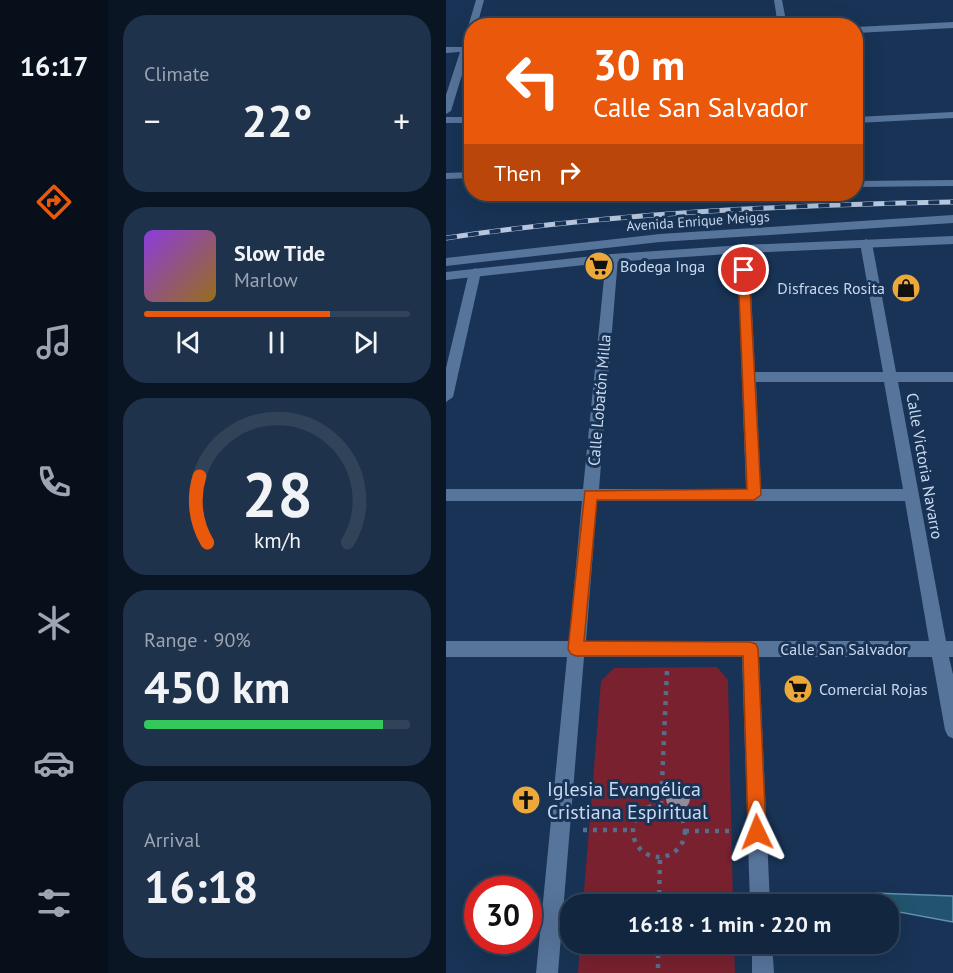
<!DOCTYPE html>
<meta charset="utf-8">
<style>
body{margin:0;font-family:"PT Sans",sans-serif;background:#1f324b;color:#f1f3f6;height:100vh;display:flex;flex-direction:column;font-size:22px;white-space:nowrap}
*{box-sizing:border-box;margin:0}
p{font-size:20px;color:#9ca5b1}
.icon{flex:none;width:33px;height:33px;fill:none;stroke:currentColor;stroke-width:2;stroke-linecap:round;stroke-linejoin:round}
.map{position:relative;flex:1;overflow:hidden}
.side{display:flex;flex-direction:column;gap:15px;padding:15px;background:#0a1523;width:338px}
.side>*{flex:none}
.banner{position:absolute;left:18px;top:18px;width:399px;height:183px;border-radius:24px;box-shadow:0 6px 24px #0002,0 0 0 2px #314359;background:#ea580c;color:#fff;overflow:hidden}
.speed{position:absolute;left:18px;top:876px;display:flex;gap:12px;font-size:30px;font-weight:700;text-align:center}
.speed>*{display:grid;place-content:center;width:78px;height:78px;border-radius:50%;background:#122640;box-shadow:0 6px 24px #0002,0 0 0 2px #314359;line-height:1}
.speed .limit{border:9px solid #d22;background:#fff;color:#111}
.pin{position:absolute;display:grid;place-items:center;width:51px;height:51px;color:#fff;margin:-26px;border:3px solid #fff;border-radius:50%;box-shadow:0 2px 6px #0007}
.me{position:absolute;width:66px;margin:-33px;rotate:358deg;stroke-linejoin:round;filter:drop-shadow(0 0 4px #0008)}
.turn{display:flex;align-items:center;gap:21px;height:126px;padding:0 30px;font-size:27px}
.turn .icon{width:78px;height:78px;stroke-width:2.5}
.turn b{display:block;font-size:42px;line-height:51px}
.then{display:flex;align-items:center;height:57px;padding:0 30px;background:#0003;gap:12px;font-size:22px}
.big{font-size:45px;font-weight:700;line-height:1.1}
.side .tile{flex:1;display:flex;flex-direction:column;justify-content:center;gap:9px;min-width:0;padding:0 21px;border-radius:24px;background:#1f324b}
.side .dial{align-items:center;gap:0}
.dial svg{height:156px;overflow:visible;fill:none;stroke:#314359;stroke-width:7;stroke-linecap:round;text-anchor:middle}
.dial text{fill:#f1f3f6;stroke:none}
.song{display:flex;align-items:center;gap:18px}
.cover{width:72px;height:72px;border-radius:9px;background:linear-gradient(135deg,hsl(270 70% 55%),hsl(40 70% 35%))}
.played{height:6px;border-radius:3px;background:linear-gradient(90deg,#ea580c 70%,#314359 70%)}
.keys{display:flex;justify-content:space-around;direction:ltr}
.heat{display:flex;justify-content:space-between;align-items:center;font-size:33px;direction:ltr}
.charge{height:9px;border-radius:4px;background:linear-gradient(90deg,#34c759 90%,#314359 0)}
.trip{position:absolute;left:114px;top:894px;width:339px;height:60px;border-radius:24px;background:#122640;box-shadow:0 6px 24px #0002,0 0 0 2px #314359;font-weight:700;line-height:60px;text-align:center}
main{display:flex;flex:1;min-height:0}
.tabs{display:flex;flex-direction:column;width:108px;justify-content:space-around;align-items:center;background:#070f1a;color:#9ca5b1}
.tabs .icon{width:42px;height:42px}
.tabs .on{color:#ea580c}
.tabs b{font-size:27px;color:#f1f3f6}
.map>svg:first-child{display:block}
</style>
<main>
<nav class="tabs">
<b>16:17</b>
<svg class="icon on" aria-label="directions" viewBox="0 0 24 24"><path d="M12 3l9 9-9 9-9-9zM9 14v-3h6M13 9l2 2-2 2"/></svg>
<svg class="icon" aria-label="music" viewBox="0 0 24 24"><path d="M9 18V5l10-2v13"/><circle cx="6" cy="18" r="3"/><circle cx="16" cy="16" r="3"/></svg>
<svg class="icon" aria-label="phone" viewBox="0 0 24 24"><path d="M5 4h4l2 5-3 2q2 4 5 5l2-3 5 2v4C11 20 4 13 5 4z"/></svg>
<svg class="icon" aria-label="climate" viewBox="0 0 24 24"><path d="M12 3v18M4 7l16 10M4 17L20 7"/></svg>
<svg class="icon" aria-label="car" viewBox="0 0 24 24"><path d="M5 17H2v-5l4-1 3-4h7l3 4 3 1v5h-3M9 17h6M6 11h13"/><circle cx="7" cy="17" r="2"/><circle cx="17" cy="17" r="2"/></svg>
<svg class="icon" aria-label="filters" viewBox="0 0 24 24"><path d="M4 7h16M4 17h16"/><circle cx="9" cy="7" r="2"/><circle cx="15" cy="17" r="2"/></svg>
</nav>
<section class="side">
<div class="tile"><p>Climate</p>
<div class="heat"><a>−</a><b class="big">22°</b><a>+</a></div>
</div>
<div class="tile">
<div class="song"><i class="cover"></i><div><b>Slow Tide</b><p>Marlow</p></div></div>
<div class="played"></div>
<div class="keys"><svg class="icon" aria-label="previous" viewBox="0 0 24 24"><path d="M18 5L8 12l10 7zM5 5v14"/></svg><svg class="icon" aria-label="pause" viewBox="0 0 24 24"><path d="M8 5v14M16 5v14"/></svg><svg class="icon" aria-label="next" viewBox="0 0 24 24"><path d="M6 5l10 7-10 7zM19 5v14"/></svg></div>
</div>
<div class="tile dial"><svg viewBox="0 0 100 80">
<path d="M14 69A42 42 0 1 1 86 69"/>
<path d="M14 69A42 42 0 0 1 10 35" stroke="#ea580c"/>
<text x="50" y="56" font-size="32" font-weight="700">28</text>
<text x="50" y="72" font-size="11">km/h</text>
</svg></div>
<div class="tile"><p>Range · 90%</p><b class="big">450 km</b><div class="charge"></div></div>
<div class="tile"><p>Arrival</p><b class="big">16:18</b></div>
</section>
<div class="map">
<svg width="508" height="973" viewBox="0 0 508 973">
<rect width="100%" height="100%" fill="#183355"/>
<g fill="#79212f">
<polygon points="271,667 282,680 287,904 137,904 155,681 168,668"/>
<polygon points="134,944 288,944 289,973 132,973"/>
</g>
<polygon fill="#22546f" stroke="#6092b0" stroke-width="1.5" points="427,893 507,896 507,922 442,910 442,904 426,904"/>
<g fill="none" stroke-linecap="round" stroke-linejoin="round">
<g stroke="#566e8b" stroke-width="4.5" stroke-dasharray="4 6" stroke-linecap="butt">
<circle cx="213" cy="831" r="26"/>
<polyline points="215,805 221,670"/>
<polyline points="137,830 187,830"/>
<polyline points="239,831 287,831"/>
<polyline points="213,904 214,858"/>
<polyline points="212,944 212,973"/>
</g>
<g fill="#57749b" fill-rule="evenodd">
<polygon points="30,0 38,0 31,26 26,26 26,52 23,52 5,111 0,114 0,95 14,52 0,53 0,47 16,47"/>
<polygon points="328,0 336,0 341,26 332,26"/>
<polygon points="508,22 508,28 410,33 410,27"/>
<polygon points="508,112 508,118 410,123 410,117"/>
<rect x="0" y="117" width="26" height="6"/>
<polygon points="26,172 26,178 0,179 0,173"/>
<polygon points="508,180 508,186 410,187 410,181"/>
<path d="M420,239L426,243L450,372H508V382H452L500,641H508V657H503L508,679V739L502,736L499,730L486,657H313L324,904H304L296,657H138L112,973H90L121,657H0V641H123L136,501H0V489H137L160,258L166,254L172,258L153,489H300L291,249L297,245L303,249L309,372H437L414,243ZM310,382H438L457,489H315ZM151,501H459L483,641H140Z"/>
<polygon points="29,268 35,272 7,397 0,402 0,368 23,272"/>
<polygon points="306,944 326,944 328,973 306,973"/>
</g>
<g fill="#57749b" fill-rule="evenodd">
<polygon points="508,215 508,223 214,242 0,266 0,258 214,234"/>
<polygon points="508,236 508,244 297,253 166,262 0,280 0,272 166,254 297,245"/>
</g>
<g stroke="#b6c7df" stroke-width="5">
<path id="rail" d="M0,238C169,213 338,205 508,202"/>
</g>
<use href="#rail" stroke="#183355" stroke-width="4" stroke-dasharray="11" stroke-linecap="butt"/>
</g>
<circle fill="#928b9b" cx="232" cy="798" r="12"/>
<polygon fill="#ea580c" stroke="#983908" stroke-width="1.5" points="298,266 303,270 315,495 308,500 151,500 138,641 304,642 310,644 312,649 320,832 317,838 311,840 305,838 302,832 297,656 130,656 125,654 122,649 139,491 301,489 292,270"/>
<defs>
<g id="supermarket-disc" transform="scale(1.5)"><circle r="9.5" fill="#eca93a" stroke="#183355"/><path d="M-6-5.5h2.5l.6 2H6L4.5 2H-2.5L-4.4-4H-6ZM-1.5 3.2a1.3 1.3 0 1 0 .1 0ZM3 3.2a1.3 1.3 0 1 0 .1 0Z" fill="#111"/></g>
<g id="shop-disc" transform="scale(1.5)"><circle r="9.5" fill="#eca93a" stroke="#183355"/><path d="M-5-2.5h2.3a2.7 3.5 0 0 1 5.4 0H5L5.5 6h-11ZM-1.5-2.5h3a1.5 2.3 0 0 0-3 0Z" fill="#111"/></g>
<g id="church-disc" transform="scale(1.5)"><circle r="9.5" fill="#eca93a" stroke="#183355"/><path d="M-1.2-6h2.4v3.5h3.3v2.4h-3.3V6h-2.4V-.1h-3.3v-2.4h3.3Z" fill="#111"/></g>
</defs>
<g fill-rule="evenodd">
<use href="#supermarket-disc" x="153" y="266"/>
<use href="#shop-disc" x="460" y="288"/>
<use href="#supermarket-disc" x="352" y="689"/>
<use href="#church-disc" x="80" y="800"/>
</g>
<g text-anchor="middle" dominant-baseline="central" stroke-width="6" stroke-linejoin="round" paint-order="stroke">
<g font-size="14" fill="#cadaf0" stroke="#183355">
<text transform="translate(252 221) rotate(-4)">Avenida Enrique Meiggs</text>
</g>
<g font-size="16" fill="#cadaf0" stroke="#183355" text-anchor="start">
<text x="174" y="266">Bodega Inga</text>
<text x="439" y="288" text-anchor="end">Disfraces Rosita</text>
<text x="373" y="689">Comercial Rojas</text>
</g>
<g font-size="16" fill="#cadaf0" stroke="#183355">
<text transform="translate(153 400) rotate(-85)">Calle Lobatón Milla</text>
<text transform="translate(479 466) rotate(80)">Calle Victoria Navarro</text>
<text x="398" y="649">Calle San Salvador</text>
</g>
<g font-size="20" fill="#cadaf0" stroke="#183355" text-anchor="start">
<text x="101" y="789">Iglesia Evangélica<tspan x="101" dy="23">Cristiana Espiritual</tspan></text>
</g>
</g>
</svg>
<div class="speed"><div class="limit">30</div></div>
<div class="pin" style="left:298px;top:270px;background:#d93025"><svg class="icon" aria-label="arrive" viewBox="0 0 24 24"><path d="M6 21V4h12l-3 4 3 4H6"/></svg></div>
<svg class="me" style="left:311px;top:832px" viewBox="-20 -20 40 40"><path d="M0-17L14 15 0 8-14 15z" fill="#ea580c" stroke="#fff" stroke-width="4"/></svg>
<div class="trip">16:18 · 1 min · 220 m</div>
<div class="banner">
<div class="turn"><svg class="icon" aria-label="left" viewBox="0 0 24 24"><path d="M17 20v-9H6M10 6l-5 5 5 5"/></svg><div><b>30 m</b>Calle San Salvador</div></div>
<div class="then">Then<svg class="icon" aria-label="right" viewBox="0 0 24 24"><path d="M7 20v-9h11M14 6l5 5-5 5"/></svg></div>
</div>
</div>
</main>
